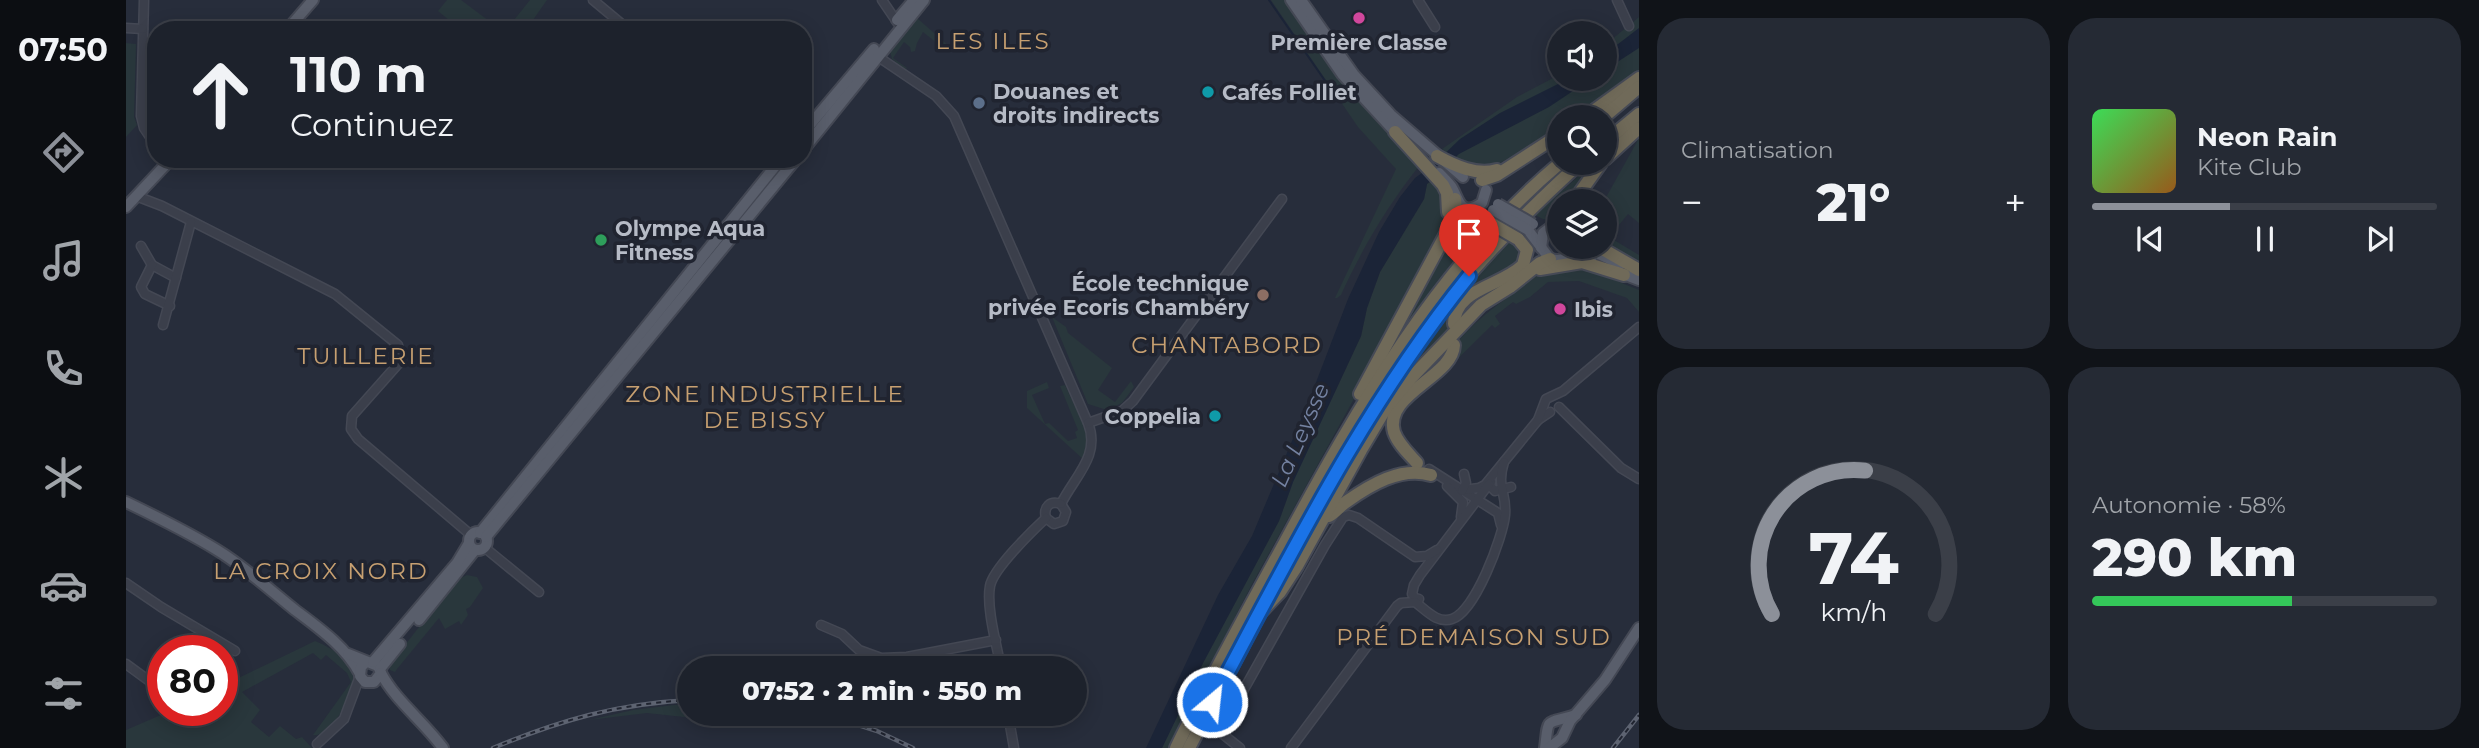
<!DOCTYPE html>
<html lang="fr">
<meta charset="utf-8">
<style>
body{margin:0;font-family:Montserrat,sans-serif;background:#252a34;color:#f1f3f6;height:100vh;display:flex;flex-direction:column;font-size:26px;white-space:nowrap}
*{box-sizing:border-box;margin:0}
p{font-size:23px;color:#a0a4a9}
.icon{flex:none;width:38px;height:38px;fill:none;stroke:currentColor;stroke-width:2;stroke-linecap:round;stroke-linejoin:round}
.map{position:relative;flex:1;overflow:hidden}
.details{display:flex;flex-direction:column;gap:18px;padding:18px;background:#101318;width:840px}
.details>*{flex:none}
.banner{position:absolute;left:21px;top:21px;width:665px;height:147px;border-radius:28px;box-shadow:0 4px 18px #0003,0 0 0 2px #3b3f48;background:#1d222c;color:#f1f3f6;overflow:hidden}
.tools{position:absolute;left:1421px;top:21px;display:grid;gap:14px}
.tools a{display:grid;place-items:center;width:70px;height:70px;border-radius:50%;background:#1d222c;box-shadow:0 4px 18px #0003,0 0 0 2px #3b3f48;font-size:35px}
.speed{position:absolute;left:21px;top:635px;display:flex;gap:14px;font-size:35px;font-weight:700;text-align:center}
.speed>*{display:grid;place-content:center;width:91px;height:91px;border-radius:50%;background:#1d222c;box-shadow:0 4px 18px #0003,0 0 0 2px #3b3f48;line-height:1}
.speed .limit{border:10px solid #d22;background:#fff;color:#111}
.pin{position:absolute;display:grid;place-items:center;width:60px;height:60px;color:#fff;margin:-72px -30px;border-radius:50% 50% 50% 0;rotate:-45deg;box-shadow:0 0 7px #0007}
.pin .icon{rotate:45deg}
.me{position:absolute;width:77px;margin:-38px;rotate:28deg;stroke-linejoin:round;filter:drop-shadow(0 0 5px #0008)}
.turn{display:flex;align-items:center;gap:24px;height:147px;padding:0 28px;font-size:32px}
.turn .icon{width:91px;height:91px;stroke-width:2.5}
.turn b{display:block;font-size:49px;line-height:60px}
.big{font-size:52px;font-weight:800;line-height:1.1}
.details .card{flex:1;display:flex;flex-direction:column;justify-content:center;gap:10px;min-width:0;padding:0 24px;border-radius:28px;background:#252a34}
.details .dial{align-items:center;gap:0}
.dial svg{height:182px;overflow:visible;fill:none;stroke:#3b3f48;stroke-width:7;stroke-linecap:round;text-anchor:middle}
.dial text{fill:#f1f3f6;stroke:none}
.song{display:flex;align-items:center;gap:21px}
.cover{width:84px;height:84px;border-radius:10px;background:linear-gradient(135deg,hsl(130 70% 55%),hsl(30 70% 35%))}
.played{height:7px;border-radius:4px;background:linear-gradient(90deg,#8c9099 40%,#3b3f48 40%)}
.keys{display:flex;justify-content:space-around;direction:ltr}
.heat{display:flex;justify-content:space-between;align-items:center;font-size:38px;direction:ltr}
.charge{height:10px;border-radius:5px;background:linear-gradient(90deg,#34c759 58%,#3b3f48 0)}
.details .tiles{flex:1;display:grid;gap:18px;grid-template-columns:repeat(2,1fr)}
.trip{position:absolute;left:551px;top:656px;width:410px;height:70px;border-radius:35px;background:#1d222c;box-shadow:0 4px 18px #0003,0 0 0 2px #3b3f48;font-weight:800;line-height:70px;text-align:center}
main{display:flex;flex:1;min-height:0}
.tabs{display:flex;flex-direction:column;width:126px;justify-content:space-around;align-items:center;background:#0c0e12;color:#a0a4a9}
.tabs .icon{width:49px;height:49px}
.tabs .selected{color:#8c9099}
.tabs b{font-size:32px;color:#f1f3f6}
.map>svg:first-child{display:block}
</style>
<main>
<nav class="tabs">
<b>07:50</b>
<svg class="icon selected" aria-label="directions" viewBox="0 0 24 24"><path d="M12 3l9 9-9 9-9-9zM9 14v-3h6M13 9l2 2-2 2"/></svg>
<svg class="icon" aria-label="music" viewBox="0 0 24 24"><path d="M9 18V5l10-2v13"/><circle cx="6" cy="18" r="3"/><circle cx="16" cy="16" r="3"/></svg>
<svg class="icon" aria-label="phone" viewBox="0 0 24 24"><path d="M5 4h4l2 5-3 2q2 4 5 5l2-3 5 2v4C11 20 4 13 5 4z"/></svg>
<svg class="icon" aria-label="climate" viewBox="0 0 24 24"><path d="M12 3v18M4 7l16 10M4 17L20 7"/></svg>
<svg class="icon" aria-label="car" viewBox="0 0 24 24"><path d="M5 17H2v-5l4-1 3-4h7l3 4 3 1v5h-3M9 17h6M6 11h13"/><circle cx="7" cy="17" r="2"/><circle cx="17" cy="17" r="2"/></svg>
<svg class="icon" aria-label="filters" viewBox="0 0 24 24"><path d="M4 7h16M4 17h16"/><circle cx="9" cy="7" r="2"/><circle cx="15" cy="17" r="2"/></svg>
</nav>
<div class="map">
<svg width="1513" height="748" viewBox="0 0 1513 748">
<rect width="100%" height="100%" fill="#272d3b"/>
<g fill="#29373c">
<polygon points="321,0 335,0 375,30 335,30 312,11"/>
<polygon points="404,0 421,0 400,30 380,30"/>
<path d="M1145,0H1160L1227,94L1293,166C1260,208 1237,247 1215,295L1211,298H1209L1270,169L1232,127Z"/>
<polygon points="1513,17 1513,71 1450,117 1433,117 1433,129 1426,134 1372,164 1361,167 1356,164 1335,162 1316,149 1391,97 1433,75 1433,79 1479,79 1479,45"/>
<polygon points="791,18 825,48 822,52 797,32 791,43 789,51 785,52 784,47 778,42 767,58 781,68 779,69 766,59 764,51"/>
<polygon points="0,43 10,44 8,117 11,125 0,137"/>
<polygon points="1513,138 1513,223 1502,214 1483,237 1513,255 1513,264 1479,247 1478,201"/>
<polygon points="1467,163 1469,163 1444,201 1433,201 1433,221 1417,219 1409,215"/>
<path d="M1306,181L1331,215H1340L1393,241C1396,257 1394,261 1380,270L1286,366L1235,386L1125,586L1042,748H1036L1077,663L1153,521L1167,482L1235,336L1241,308L1254,272L1298,199L1301,184Z"/>
<path d="M1450,268H1458L1513,290V312L1501,298L1453,281L1422,282L1404,297L1390,304L1387,302L1369,316L1374,324L1369,328L1366,325L1280,410L1333,355V340C1357,312 1387,295 1415,272H1439Z"/>
<polygon points="926,317 940,327 942,333 986,368 972,390 989,402 1005,381 1008,387 996,403 985,408 984,411 962,404"/>
<polygon points="921,382 923,388 906,395 919,424 923,423 942,441 951,438 949,432 952,430 934,386 939,385 962,434 963,439 958,460 901,408 901,391"/>
<polygon points="341,575 351,577 357,588 344,607 340,609 342,615 335,625 333,621 319,629 313,618 271,669 269,672 264,670 264,664 330,580"/>
<path d="M189,641C204,647 226,659 227,677C229,693 205,738 187,735L225,682L221,673L200,655L195,660L187,653L116,692L134,710L125,722L143,737L154,726L170,739L176,737L186,748H0V730L44,711L96,710V686Z"/>
<polygon points="548,705 563,705 564,714 641,714 622,724 521,713 463,720 507,710"/>
</g>
<g fill="#1b2437">
<polygon points="1513,28 1513,48 1479,70 1479,54"/>
<polygon points="1442,79 1465,79 1423,107 1333,154 1301,184 1298,199 1254,272 1241,308 1235,336 1167,482 1153,521 1077,663 1036,748 1020,748 1092,595 1126,536 1184,398 1222,299 1253,232 1274,197 1289,178 1307,165 1334,139 1374,113"/>
</g>
<g fill="none" stroke-linecap="round" stroke-linejoin="round">
<polyline stroke="#1b2437" stroke-width="2" points="1143,0 1211,98"/>
<g stroke="#444854" stroke-width="11">
<g id="minor">
<polyline points="18,0 15,116 18,128 30,146"/>
<polyline points="467,0 503,30"/>
<polyline points="756,0 773,25"/>
<polyline points="1292,0 1309,27"/>
<polyline points="1491,0 1503,26"/>
<polyline points="0,28 17,29"/>
<path d="M748,54L810,96L828,116L962,423C975,456 948,477 935,504"/>
<polyline points="10,196 36,206 209,294 272,345 274,355 273,363 226,416 225,429 232,439 345,535"/>
<polyline points="15,246 26,265 50,278"/>
<polyline points="26,265 15,287 19,294 44,306"/>
<polyline points="37,325 65,222"/>
<polyline points="1433,407 1495,468 1513,479"/>
<polyline points="1412,420 1424,412"/>
<polyline points="962,423 996,411 1007,401 1156,199"/>
<polyline points="1303,469 1372,513 1375,525"/>
<polyline points="1365,482 1364,486 1369,491 1385,487"/>
<polyline points="1321,486 1337,502 1335,517"/>
<polyline points="1338,490 1353,488 1359,485 1412,420 1420,399 1437,391 1513,327"/>
<polyline points="1336,491 1340,483 1338,474"/>
<polyline points="920,518 928,524 937,521 940,512 935,504"/>
<path d="M920,518C917,507 924,500 935,504"/>
<polyline points="358,547 413,592"/>
<polyline points="0,583 35,607 109,651"/>
<polyline points="1293,599 1289,598 1286,594 1288,585 1294,575 1363,484"/>
<polyline points="695,625 716,634 733,650 755,658 781,657 870,640"/>
<polyline points="0,664 37,691"/>
<path d="M875,668C871,646 860,608 864,586C867,569 906,531 920,518"/>
<polyline points="882,714 888,748"/>
<polyline points="191,744 218,719 234,676"/>
<polyline points="1114,748 1094,732 1199,545 1217,517 1223,515 1232,518 1289,557 1301,556 1311,550"/>
<path d="M1165,748L1271,606L1275,603L1289,602C1300,610 1311,624 1326,619C1349,612 1377,537 1379,515C1381,492 1370,488 1378,462"/>
</g>
</g>
<g stroke="#444854" stroke-width="14">
<g id="major">
<polyline points="1165,0 1216,74 1273,136"/>
<polyline points="1175,0 1228,75 1265,115 1337,177"/>
<polyline points="771,20 788,0"/>
<polyline points="161,30 187,0"/>
<polyline points="677,133 748,49"/>
<polyline points="677,150 798,0"/>
<path d="M1313,173C1317,177 1321,181 1325,186C1333,198 1333,218 1356,203L1360,190"/>
<polyline points="0,207 45,159"/>
<path d="M1402,230L1424,259C1436,262 1445,258 1449,247"/>
<polyline points="1458,247 1494,264"/>
<polyline points="1415,248 1417,233 1425,227 1433,225"/>
<polyline points="1444,256 1465,260"/>
<polyline points="1492,272 1513,280"/>
<path d="M0,502C31,517 62,532 91,550C119,567 144,590 169,610C193,628 220,647 234,674"/>
<circle cx="352" cy="541" r="9"/>
<polyline points="354,533 655,159"/>
<polyline points="360,537 670,159"/>
<polyline points="293,620 349,550"/>
<polyline points="222,654 252,666 255,673 248,682 239,682 234,676 235,667 240,662"/>
<polyline points="247,662 331,563 343,543"/>
<polyline points="254,669 274,644"/>
<path d="M255,673C269,700 298,722 317,748"/>
<path d="M1419,748C1423,716 1418,725 1450,715"/>
<polyline points="1423,748 1436,738 1444,721 1479,680 1513,628"/>
</g>
</g>
<g stroke="#464a56" stroke-width="16">
<g id="highway">
<polyline points="1459,117 1513,78"/>
<polyline points="1478,117 1513,87"/>
<polyline points="1269,132 1317,185 1321,193 1322,212"/>
<polyline points="1479,142 1513,114"/>
<path d="M1311,156C1329,166 1351,176 1371,170"/>
<polyline points="1479,159 1513,128"/>
<polyline points="1356,180 1371,175 1433,135"/>
<polyline points="1448,201 1475,163"/>
<path d="M1322,230C1334,221 1344,215 1359,220"/>
<polyline points="1473,247 1513,270"/>
<polyline points="1414,269 1456,262 1498,275"/>
<path d="M1328,324C1329,288 1375,287 1397,265L1401,250L1392,239"/>
<polyline points="1234,394 1322,230 1330,209 1329,199"/>
<path d="M1291,463C1283,454 1272,444 1268,432C1257,394 1327,377 1328,345"/>
<path d="M1203,516C1209,513 1214,506 1220,502C1244,485 1275,466 1305,475"/>
<path d="M1142,597C1193,504 1242,407 1305,322C1349,263 1400,212 1454,163"/>
<path d="M1050,748C1084,678 1122,610 1159,542C1233,405 1313,265 1434,163"/>
<polyline points="1063,748 1134,613 1154,592 1171,566 1235,450 1260,408 1286,377 1355,305 1384,287 1414,263 1424,259"/>
</g>
</g>
<use href="#minor" stroke="#3b3f4b" stroke-width="8"/>
<use href="#major" stroke="#595e6b" stroke-width="10"/>
<use href="#highway" stroke="#706a59" stroke-width="12"/>
<g stroke="#5d6371" stroke-width="4.5">
<g id="rail">
<polyline points="698,714 751,731 787,748"/>
<path d="M367,748C435,720 490,704 564,700"/>
<polyline points="1487,748 1513,715"/>
</g>
</g>
<use href="#rail" stroke="#202430" stroke-width="2" stroke-dasharray="5" stroke-linecap="butt"/>
<g stroke="#444854" stroke-width="14" stroke-linecap="butt">
<g id="major-bridge">
<polyline points="1372,204 1407,224"/>
<polyline points="1367,210 1402,230"/>
</g>
</g>
<g stroke="#464a56" stroke-width="16" stroke-linecap="butt">
<polyline id="highway-bridge" points="1359,220 1392,239"/>
</g>
<use href="#major-bridge" stroke="#595e6b" stroke-width="10"/>
<use href="#highway-bridge" stroke="#706a59" stroke-width="12"/>
</g>
<g fill="none" stroke-linecap="round" stroke-linejoin="round">
<g stroke="#114b97" stroke-width="18">
<path id="route" d="M1086,702C1164,556 1238,406 1343,276"/>
</g>
<use href="#route" stroke="#1a73e8" stroke-width="12"/>
</g>
<g fill="#d1479c" stroke="#202430" stroke-width="2.5">
<circle cx="1233" cy="18" r="7"/>
<circle cx="1434" cy="309" r="7"/>
</g>
<g fill="#0f9aa8" stroke="#202430" stroke-width="2.5">
<circle cx="1082" cy="92" r="7"/>
<circle cx="1089" cy="416" r="7"/>
</g>
<circle fill="#5c6f8a" stroke="#202430" stroke-width="2.5" cx="853" cy="103" r="7"/>
<circle fill="#2e9e5b" stroke="#202430" stroke-width="2.5" cx="475" cy="240" r="7"/>
<circle fill="#8d6e63" stroke="#202430" stroke-width="2.5" cx="1137" cy="295" r="7"/>
<g text-anchor="middle" dominant-baseline="central" stroke-width="7" stroke-linejoin="round" paint-order="stroke">
<g font-size="21" font-weight="bold" fill="#b6bbc6" stroke="#202430" text-anchor="start">
<text x="1233" y="42" text-anchor="middle">Première Classe</text>
<text x="867" y="91">Douanes et<tspan x="867" dy="24">droits indirects</tspan></text>
<text x="1096" y="92">Cafés Folliet</text>
<text x="489" y="228">Olympe Aqua<tspan x="489" dy="24">Fitness</tspan></text>
<text x="1123" y="283" text-anchor="end">École technique<tspan x="1123" dy="24">privée Ecoris Chambéry</tspan></text>
<text x="1448" y="309">Ibis</text>
<text x="1075" y="416" text-anchor="end">Coppelia</text>
</g>
<g font-size="23" letter-spacing="2" fill="#c7a071" stroke="#202430">
<text x="867" y="41">LES ILES</text>
<text x="1101" y="345">CHANTABORD</text>
<text x="240" y="356">TUILLERIE</text>
<text x="639" y="394">ZONE INDUSTRIELLE<tspan x="639" dy="26">DE BISSY</tspan></text>
<text x="195" y="571">LA CROIX NORD</text>
<text x="1348" y="637">PRÉ DEMAISON SUD</text>
</g>
<g font-size="23" font-style="italic" fill="#7482a1" stroke="#202430">
<text transform="translate(1174 435) rotate(-66)">La Leysse</text>
</g>
</g>
</svg>
<div class="tools">
<a><svg class="icon" aria-label="sound" viewBox="0 0 24 24"><path d="M4 9h4l5-4v14l-5-4H4zM17 9q2 3 0 6"/></svg></a>
<a><svg class="icon" aria-label="search" viewBox="0 0 24 24"><circle cx="10" cy="10" r="6"/><path d="M15 15l6 6"/></svg></a>
<a><svg class="icon" aria-label="layers" viewBox="0 0 24 24"><path d="M12 4l9 5-9 5-9-5zM3 14l9 5 9-5"/></svg></a>
</div>
<div class="speed"><div class="limit">80</div></div>
<div class="pin" style="left:1343px;top:276px;background:#d93025"><svg class="icon" aria-label="arrive" viewBox="0 0 24 24"><path d="M6 21V4h12l-3 4 3 4H6"/></svg></div>
<svg class="me" style="left:1086px;top:702px" viewBox="-20 -20 40 40"><circle r="17" fill="#1a73e8" stroke="#fff" stroke-width="3"/><path d="M0-11L8 9 0 5-8 9z" fill="#fff"/></svg>
<div class="trip">07:52 · 2 min · 550 m</div>
<div class="banner">
<div class="turn"><svg class="icon" aria-label="ahead" viewBox="0 0 24 24"><path d="M12 20V5M6 11l6-6 6 6"/></svg><div><b>110 m</b>Continuez</div></div>
</div>
</div>
<section class="details">
<div class="tiles">
<div class="card"><p>Climatisation</p>
<div class="heat"><a>−</a><b class="big">21°</b><a>+</a></div>
</div>
<div class="card">
<div class="song"><i class="cover"></i><div><b>Neon Rain</b><p>Kite Club</p></div></div>
<div class="played"></div>
<div class="keys"><svg class="icon" aria-label="previous" viewBox="0 0 24 24"><path d="M18 5L8 12l10 7zM5 5v14"/></svg><svg class="icon" aria-label="pause" viewBox="0 0 24 24"><path d="M8 5v14M16 5v14"/></svg><svg class="icon" aria-label="next" viewBox="0 0 24 24"><path d="M6 5l10 7-10 7zM19 5v14"/></svg></div>
</div>
<div class="card dial"><svg viewBox="0 0 100 80">
<path d="M14 69A42 42 0 1 1 86 69"/>
<path d="M14 69A42 42 0 0 1 55 6" stroke="#8c9099"/>
<text x="50" y="56" font-size="32" font-weight="700">74</text>
<text x="50" y="72" font-size="11">km/h</text>
</svg></div>
<div class="card"><p>Autonomie · 58%</p><b class="big">290 km</b><div class="charge"></div></div>
</div>
</section>
</main>
